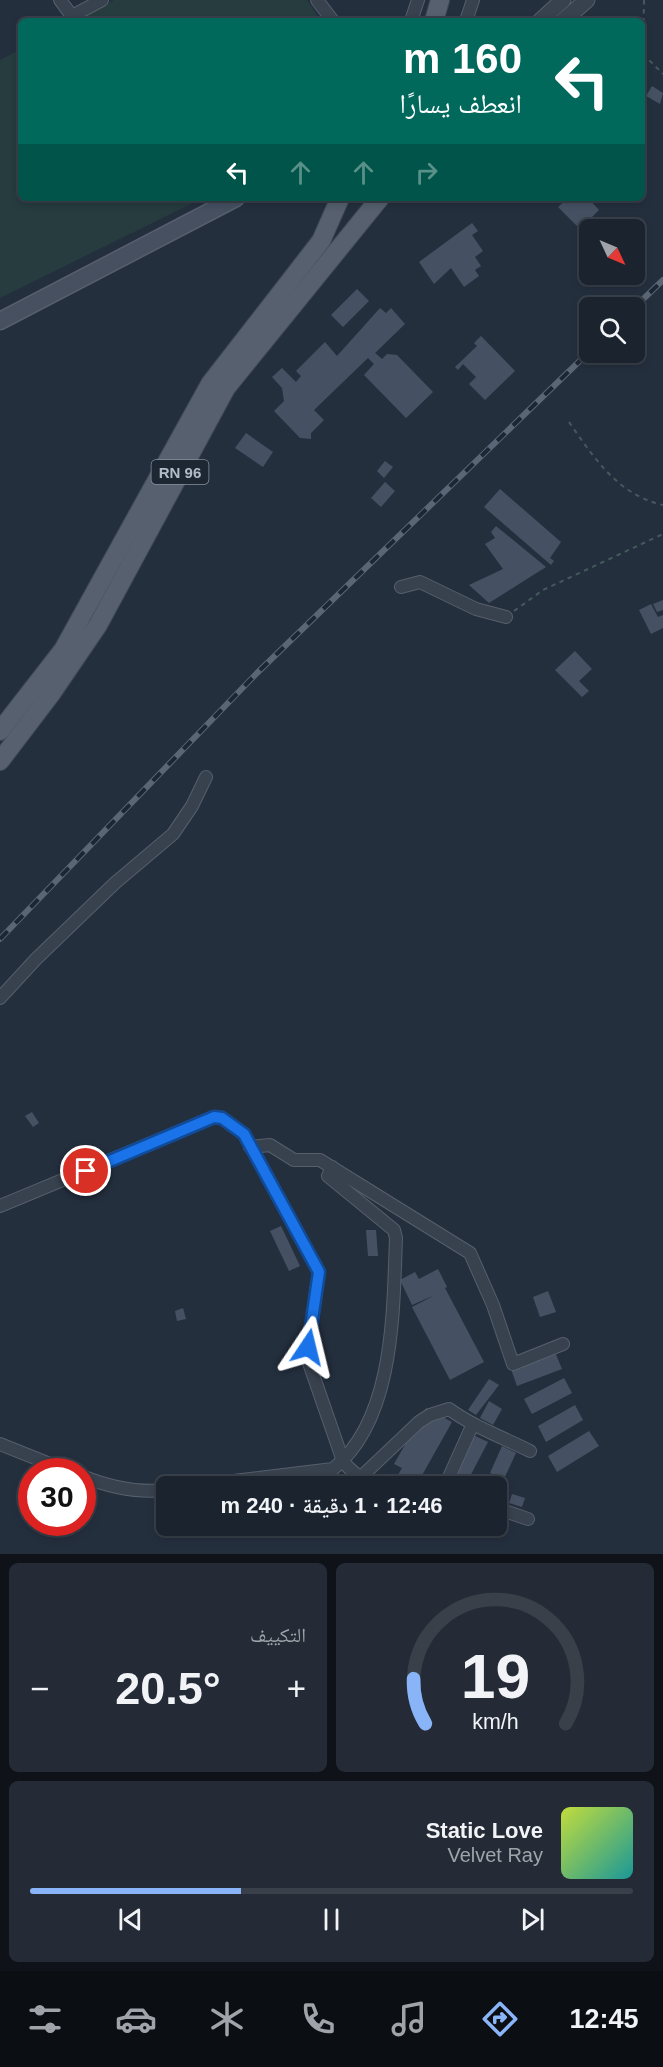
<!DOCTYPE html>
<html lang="ar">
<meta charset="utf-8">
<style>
body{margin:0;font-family:Arial,"Noto Naskh Arabic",sans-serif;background:#242b36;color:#f1f3f6;direction:rtl;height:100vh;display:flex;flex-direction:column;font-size:22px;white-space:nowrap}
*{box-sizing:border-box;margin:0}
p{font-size:20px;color:#a0a4aa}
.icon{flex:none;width:33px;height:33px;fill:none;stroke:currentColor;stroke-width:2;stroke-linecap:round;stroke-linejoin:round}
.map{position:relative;height:1554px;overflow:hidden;direction:ltr}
.panel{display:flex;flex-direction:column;gap:9px;padding:9px;background:#0f1319;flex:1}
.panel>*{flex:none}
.banner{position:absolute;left:18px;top:18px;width:627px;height:183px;border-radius:9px;box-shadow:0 3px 9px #0003,0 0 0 2px #39404a;direction:rtl;background:#00695c;color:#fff;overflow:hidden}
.needle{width:39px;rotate:134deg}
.fabs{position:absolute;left:579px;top:219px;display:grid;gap:12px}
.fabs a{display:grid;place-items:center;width:66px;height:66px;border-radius:9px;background:#1b232e;box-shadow:0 3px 9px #0003,0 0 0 2px #39404a;font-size:30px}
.speed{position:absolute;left:18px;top:1458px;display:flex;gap:12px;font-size:30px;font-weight:700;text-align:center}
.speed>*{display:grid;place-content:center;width:78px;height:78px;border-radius:50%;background:#1b232e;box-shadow:0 3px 9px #0003,0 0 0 2px #39404a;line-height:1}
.speed .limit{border:9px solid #d22;background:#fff;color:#111}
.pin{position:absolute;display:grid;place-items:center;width:51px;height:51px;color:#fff;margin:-26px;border:3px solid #fff;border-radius:50%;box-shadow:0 2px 6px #0007}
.me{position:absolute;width:66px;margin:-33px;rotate:10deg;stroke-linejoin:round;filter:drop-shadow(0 0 4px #0008)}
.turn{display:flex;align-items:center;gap:21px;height:126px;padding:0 24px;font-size:27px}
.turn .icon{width:78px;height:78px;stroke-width:2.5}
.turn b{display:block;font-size:42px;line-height:51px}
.lanes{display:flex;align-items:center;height:57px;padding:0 24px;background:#0003;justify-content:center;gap:30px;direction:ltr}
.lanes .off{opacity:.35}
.big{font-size:45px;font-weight:600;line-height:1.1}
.panel .widget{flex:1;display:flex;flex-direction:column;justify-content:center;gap:9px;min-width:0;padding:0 21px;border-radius:9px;background:#242b36}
.panel .dial{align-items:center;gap:0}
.dial svg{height:156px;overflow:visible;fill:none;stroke:#39404a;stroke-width:7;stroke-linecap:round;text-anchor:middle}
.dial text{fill:#f1f3f6;stroke:none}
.song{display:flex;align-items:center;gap:18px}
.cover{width:72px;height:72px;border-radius:9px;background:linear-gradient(135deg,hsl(70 70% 55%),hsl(180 70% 35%))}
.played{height:6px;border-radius:3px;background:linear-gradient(90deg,#8ab4f8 35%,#39404a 35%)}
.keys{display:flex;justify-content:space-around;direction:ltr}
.heat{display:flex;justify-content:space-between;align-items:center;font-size:33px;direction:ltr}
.panel .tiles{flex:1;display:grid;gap:9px;grid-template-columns:1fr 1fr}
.widget:last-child{grid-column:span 2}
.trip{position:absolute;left:156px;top:1476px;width:351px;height:60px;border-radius:9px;background:#1b232e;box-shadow:0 3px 9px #0003,0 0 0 2px #39404a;font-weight:600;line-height:60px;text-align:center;direction:rtl}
.dock{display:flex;height:96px;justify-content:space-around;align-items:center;background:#0b0e12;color:#a0a4aa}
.dock .icon{width:42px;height:42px}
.dock .active{color:#8ab4f8}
.dock b{font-size:27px;color:#f1f3f6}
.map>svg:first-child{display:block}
</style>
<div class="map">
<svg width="663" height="1554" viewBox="0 0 663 1554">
<rect width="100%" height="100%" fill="#242f3e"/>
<g fill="#263c3f">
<polygon points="114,0 307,0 321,21 74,21"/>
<polygon points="21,49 21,198 203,198 0,298 0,60"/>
</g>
<g fill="#455162">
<polygon points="652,86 663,93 660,104 646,96"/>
<polygon points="568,198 588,198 599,210 580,229 558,207"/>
<polygon points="472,223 478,231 472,235 483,251 475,257 481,266 475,270 479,276 464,287 451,268 434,284 419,262"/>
<polygon points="357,289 369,301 343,327 331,315"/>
<polygon points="380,308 386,313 391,308 405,324 375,353 382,359 387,354 397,355 433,392 406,418 364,375 374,364 368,358 314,410 324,420 311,433 311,439 300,438 274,411 284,401 282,388 272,377 282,368 296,382 301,376 296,371 325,342 337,356"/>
<polygon points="481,336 515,371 485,400 469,384 476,377 463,364 458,370 455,367 477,346 474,343"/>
<polygon points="246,433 273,452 263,467 235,448"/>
<polygon points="385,461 393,467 384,478 377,471"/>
<polygon points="385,482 395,491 381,507 371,498"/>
<polygon points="500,489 561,542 550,558 554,561 551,565 484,507"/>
<polygon points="496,526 546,567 489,603 469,585 503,569 485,544 495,538 491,532"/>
<polygon points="663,600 663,610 657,612 653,604"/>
<polygon points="651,604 658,617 663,615 663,628 651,634 639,610"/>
<polygon points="575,651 592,669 579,681 589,691 582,697 555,670"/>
<polygon points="32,1112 39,1123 33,1127 25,1116"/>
<polygon points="281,1226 300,1266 289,1271 270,1231"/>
<polygon points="366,1230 376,1230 378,1256 368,1256"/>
<polygon points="438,1269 447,1287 445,1288 484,1362 450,1380 412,1307 435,1295 412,1305 400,1280 415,1272 419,1279"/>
<polygon points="548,1291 556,1312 540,1317 533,1297"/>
<polygon points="183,1308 186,1319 177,1321 175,1311"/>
<polygon points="555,1352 562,1369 517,1386 511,1369"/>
<polygon points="564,1378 572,1393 532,1414 524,1399"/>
<polygon points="489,1379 499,1385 476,1415 468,1410"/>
<polygon points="489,1401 502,1409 493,1425 480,1418"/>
<polygon points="575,1405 583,1420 546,1442 538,1426"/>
<polygon points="426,1408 452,1422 416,1486 403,1486 394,1482 402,1468 394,1464"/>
<polygon points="589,1431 599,1446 557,1472 548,1456"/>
<polygon points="471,1434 488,1442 467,1482 451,1474"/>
<polygon points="502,1446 516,1453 504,1479 490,1473"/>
<polygon points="512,1494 525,1498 522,1507 509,1503"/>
</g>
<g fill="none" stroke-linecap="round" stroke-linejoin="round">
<g stroke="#565f6c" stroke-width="14">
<g id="minor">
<polyline points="60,0 72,16 102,0"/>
<polyline points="317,0 333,21"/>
<polyline points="411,21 418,0"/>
<polyline points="466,21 473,0"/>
<polyline points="401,587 420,582 476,609 506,617"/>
<polyline points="0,998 36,959 115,883 173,834 192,806 206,777"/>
<polyline points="250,1147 270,1145 294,1160 320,1160 470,1253 493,1305 513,1364 563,1344"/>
<path d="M0,1206L214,1117L222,1118L244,1134L319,1272L308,1347L309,1363L343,1461C351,1473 361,1476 370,1486"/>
<polyline points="0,1444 70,1472"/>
<path d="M82,1476C109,1487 139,1493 166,1490"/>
<path d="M361,1477L419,1422L430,1415L449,1409C474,1427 502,1437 530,1451"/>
<path d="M192,1486L333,1469C395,1419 393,1311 396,1238L394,1230L328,1176L332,1167"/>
<polyline points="445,1486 472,1426"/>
<polyline points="496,1508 528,1519"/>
</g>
</g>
<g stroke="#565f6c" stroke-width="17">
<g id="tertiary">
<polyline points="540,21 563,0"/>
<polyline points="563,21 587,0"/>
</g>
</g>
<g stroke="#565f6c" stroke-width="19">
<polyline id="secondary" points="0,321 236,198"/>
</g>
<g stroke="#414a57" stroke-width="20">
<g id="primary">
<polyline points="434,21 440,0"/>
<polyline points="0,731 63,650 210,384 321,241 340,198"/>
<polyline points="0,761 51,694 98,625 226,388 380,198"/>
</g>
</g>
<g stroke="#44595c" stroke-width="2" stroke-dasharray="4.5 4.5" stroke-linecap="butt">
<polyline points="644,0 643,54 663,74"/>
<path d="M569,422C594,458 618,495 663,505"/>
<polyline points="514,611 543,590 663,534"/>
</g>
<use href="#minor" stroke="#38414e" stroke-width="12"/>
<use href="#tertiary" stroke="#38414e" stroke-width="15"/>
<use href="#secondary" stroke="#465061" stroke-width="16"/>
<use href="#primary" stroke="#56606e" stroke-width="18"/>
<g stroke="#5a6575" stroke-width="6">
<g id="rail">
<polyline points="634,308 663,280"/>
<polyline points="0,939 257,673 590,351"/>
</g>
</g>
<use href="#rail" stroke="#1d2633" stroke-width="4" stroke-dasharray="11" stroke-linecap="butt"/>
</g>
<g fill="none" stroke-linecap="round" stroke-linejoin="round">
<g stroke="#114b97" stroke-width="15">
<polyline id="route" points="86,1171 214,1117 222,1118 244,1134 319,1272 308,1347"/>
</g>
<use href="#route" stroke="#1a73e8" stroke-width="10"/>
</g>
<g text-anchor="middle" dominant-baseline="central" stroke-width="6" stroke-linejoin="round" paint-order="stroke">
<rect fill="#1d2633" stroke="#878f9c" stroke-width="1.5" x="151.5" y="460" width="57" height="24" rx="4.5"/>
<g font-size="15" font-weight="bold" fill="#b4bcc9">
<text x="180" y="472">RN 96</text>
</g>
</g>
</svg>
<div class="fabs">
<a><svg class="needle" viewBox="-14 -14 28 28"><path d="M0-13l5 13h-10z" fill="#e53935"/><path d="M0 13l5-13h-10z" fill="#a0a4aa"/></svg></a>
<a><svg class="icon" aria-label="search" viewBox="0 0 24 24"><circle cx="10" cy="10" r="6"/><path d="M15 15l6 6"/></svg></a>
</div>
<div class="speed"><div class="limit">30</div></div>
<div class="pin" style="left:86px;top:1171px;background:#d93025"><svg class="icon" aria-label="arrive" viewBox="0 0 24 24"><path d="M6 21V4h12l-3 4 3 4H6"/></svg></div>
<svg class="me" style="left:308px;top:1347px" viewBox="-20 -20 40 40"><path d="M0-17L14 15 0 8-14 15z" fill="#1a73e8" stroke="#fff" stroke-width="4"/></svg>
<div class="trip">12:46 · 1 دقيقة · 240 m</div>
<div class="banner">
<div class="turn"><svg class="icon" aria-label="left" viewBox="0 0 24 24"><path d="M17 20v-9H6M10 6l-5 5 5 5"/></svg><div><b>160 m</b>انعطف يسارًا</div></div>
<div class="lanes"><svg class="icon" aria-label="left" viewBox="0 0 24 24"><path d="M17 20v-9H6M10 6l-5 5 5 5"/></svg><svg class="icon off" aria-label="ahead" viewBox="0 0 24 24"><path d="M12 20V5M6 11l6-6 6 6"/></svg><svg class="icon off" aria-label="ahead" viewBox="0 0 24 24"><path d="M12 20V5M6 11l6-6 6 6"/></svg><svg class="icon off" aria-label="right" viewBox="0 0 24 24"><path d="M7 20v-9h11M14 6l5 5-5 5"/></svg></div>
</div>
</div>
<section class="panel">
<div class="tiles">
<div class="widget dial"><svg viewBox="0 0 100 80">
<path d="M14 69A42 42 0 1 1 86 69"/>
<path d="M14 69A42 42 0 0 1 8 46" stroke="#8ab4f8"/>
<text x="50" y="56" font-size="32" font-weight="700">19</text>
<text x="50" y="72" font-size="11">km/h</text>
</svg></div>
<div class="widget"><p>التكييف</p>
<div class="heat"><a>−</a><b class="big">20.5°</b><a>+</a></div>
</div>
<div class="widget">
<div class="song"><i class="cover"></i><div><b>Static Love</b><p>Velvet Ray</p></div></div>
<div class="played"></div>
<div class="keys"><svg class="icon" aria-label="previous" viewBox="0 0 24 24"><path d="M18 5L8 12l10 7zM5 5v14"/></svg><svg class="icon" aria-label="pause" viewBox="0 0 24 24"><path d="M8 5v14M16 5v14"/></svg><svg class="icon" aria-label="next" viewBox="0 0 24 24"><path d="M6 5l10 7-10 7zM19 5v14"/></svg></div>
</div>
</div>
</section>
<nav class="dock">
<b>12:45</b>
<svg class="icon active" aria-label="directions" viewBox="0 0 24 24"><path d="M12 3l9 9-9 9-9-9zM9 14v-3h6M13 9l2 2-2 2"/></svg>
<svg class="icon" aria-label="music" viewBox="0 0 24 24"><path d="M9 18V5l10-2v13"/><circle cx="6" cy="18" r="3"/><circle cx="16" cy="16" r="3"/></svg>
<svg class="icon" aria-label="phone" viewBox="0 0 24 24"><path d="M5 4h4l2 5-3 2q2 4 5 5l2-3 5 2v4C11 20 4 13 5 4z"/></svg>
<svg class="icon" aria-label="climate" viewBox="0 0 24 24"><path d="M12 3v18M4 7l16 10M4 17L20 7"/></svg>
<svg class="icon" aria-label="car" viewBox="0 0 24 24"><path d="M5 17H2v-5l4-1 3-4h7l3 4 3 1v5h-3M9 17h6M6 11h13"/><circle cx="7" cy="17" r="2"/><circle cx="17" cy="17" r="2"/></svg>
<svg class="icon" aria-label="filters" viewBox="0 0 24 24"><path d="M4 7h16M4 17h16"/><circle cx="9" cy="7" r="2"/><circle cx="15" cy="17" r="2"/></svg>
</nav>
